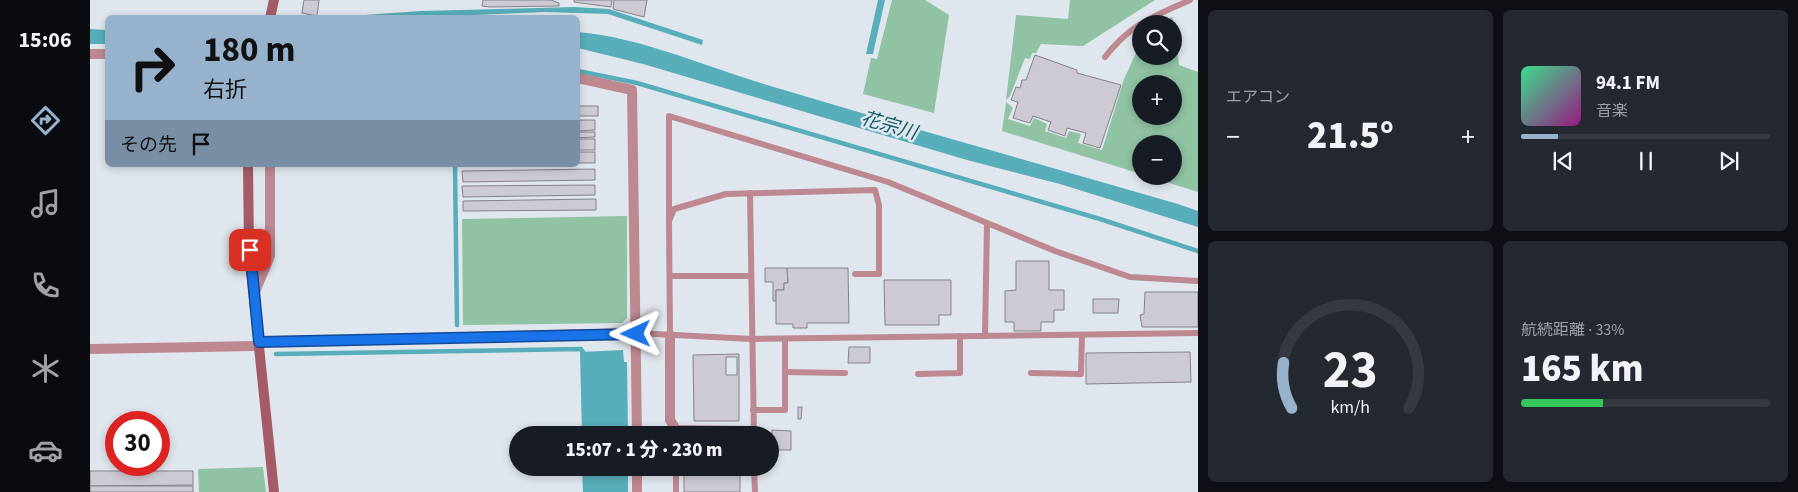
<!DOCTYPE html>
<html lang="ja">
<meta charset="utf-8">
<style>
body{margin:0;font-family:"Source Sans 3","Noto Sans JP",sans-serif;background:#242831;color:#f1f3f6;height:100vh;display:flex;flex-direction:column;font-size:19px;white-space:nowrap}
*{box-sizing:border-box;margin:0}
p{font-size:16px;color:#9ea1a6}
.icon{flex:none;width:28px;height:28px;fill:none;stroke:currentColor;stroke-width:2;stroke-linecap:round;stroke-linejoin:round}
.map{position:relative;flex:1;overflow:hidden}
.sheet{display:flex;flex-direction:column;gap:10px;padding:10px;background:#0d0f14;width:600px}
.sheet>*{flex:none}
.top-card{position:absolute;left:15px;top:15px;width:475px;height:152px;border-radius:8px;box-shadow:0 2px 8px #0003;background:#97b2cd;color:#111;overflow:hidden}
.controls{position:absolute;left:1042px;top:15px;display:grid;gap:10px}
.controls a{display:grid;place-items:center;width:50px;height:50px;border-radius:50%;background:#171b24;box-shadow:0 2px 8px #0003;font-size:25px}
.speed{position:absolute;left:15px;top:411px;display:flex;gap:10px;font-size:25px;font-weight:700;text-align:center}
.speed>*{display:grid;place-content:center;width:65px;height:65px;border-radius:50%;background:#171b24;box-shadow:0 2px 8px #0003;line-height:1}
.speed .limit{border:8px solid #d22;background:#fff;color:#111}
.pin{position:absolute;display:grid;place-items:center;width:42px;height:42px;color:#fff;margin:-21px;border-radius:10px;box-shadow:0 2px 8px #0006}
.me{position:absolute;width:55px;margin:-28px;rotate:269deg;stroke-linejoin:round;filter:drop-shadow(0 0 4px #0008)}
.turn{display:flex;align-items:center;gap:18px;height:105px;padding:0 15px;font-size:22px}
.turn .icon{width:65px;height:65px;stroke-width:2.5}
.turn b{display:block;font-size:35px;line-height:42px}
.then{display:flex;align-items:center;height:48px;padding:0 15px;background:#0003;gap:10px;font-size:19px}
.big{font-size:38px;font-weight:800;line-height:1.1}
.sheet .card{flex:1;display:flex;flex-direction:column;justify-content:center;gap:8px;min-width:0;padding:0 18px;border-radius:8px;background:#242831}
.sheet .dial{align-items:center;gap:0}
.dial svg{height:130px;overflow:visible;fill:none;stroke:#363941;stroke-width:7;stroke-linecap:round;text-anchor:middle}
.dial text{fill:#f1f3f6;stroke:none}
.song{display:flex;align-items:center;gap:15px}
.cover{width:60px;height:60px;border-radius:8px;background:linear-gradient(135deg,hsl(150 70% 55%),hsl(310 70% 35%))}
.played{height:5px;border-radius:2px;background:linear-gradient(90deg,#97b2cd 15%,#363941 15%)}
.keys{display:flex;justify-content:space-around;direction:ltr}
.heat{display:flex;justify-content:space-between;align-items:center;font-size:28px;direction:ltr}
.charge{height:8px;border-radius:4px;background:linear-gradient(90deg,#34c759 33%,#363941 0)}
.sheet .tiles{flex:1;display:grid;gap:10px;grid-template-columns:repeat(2,1fr)}
.trip{position:absolute;left:419px;top:426px;width:270px;height:50px;border-radius:25px;background:#171b24;box-shadow:0 2px 8px #0003;font-weight:800;line-height:50px;text-align:center}
main{display:flex;flex:1;min-height:0}
.tabs{display:flex;flex-direction:column;width:90px;justify-content:space-around;align-items:center;background:#090b0e;color:#9ea1a6}
.tabs .icon{width:35px;height:35px}
.tabs .current{color:#97b2cd}
.tabs b{font-size:22px;color:#f1f3f6}
.map>svg:first-child{display:block}
</style>
<main>
<nav class="tabs">
<b>15:06</b>
<svg class="icon current" aria-label="directions" viewBox="0 0 24 24"><path d="M12 3l9 9-9 9-9-9zM9 14v-3h6M13 9l2 2-2 2"/></svg>
<svg class="icon" aria-label="music" viewBox="0 0 24 24"><path d="M9 18V5l10-2v13"/><circle cx="6" cy="18" r="3"/><circle cx="16" cy="16" r="3"/></svg>
<svg class="icon" aria-label="phone" viewBox="0 0 24 24"><path d="M5 4h4l2 5-3 2q2 4 5 5l2-3 5 2v4C11 20 4 13 5 4z"/></svg>
<svg class="icon" aria-label="climate" viewBox="0 0 24 24"><path d="M12 3v18M4 7l16 10M4 17L20 7"/></svg>
<svg class="icon" aria-label="car" viewBox="0 0 24 24"><path d="M5 17H2v-5l4-1 3-4h7l3 4 3 1v5h-3M9 17h6M6 11h13"/><circle cx="7" cy="17" r="2"/><circle cx="17" cy="17" r="2"/></svg>
</nav>
<div class="map">
<svg width="1108" height="492" viewBox="0 0 1108 492">
<rect width="100%" height="100%" fill="#e0e6ed"/>
<g fill="#8fc3a3" fill-rule="evenodd">
<polygon points="802,0 835,0 859,15 844,113 773,94 781,58 787,59"/>
<polygon points="980,0 1065,0 993,46 951,44 946,53 942,53 940,59 935,58 920,96 916,100 926,15 978,19"/>
<path d="M1082,17L1085,24L1089,65L1108,72V192L1057,176H1084V144H1051V174L912,131L916,102L923,108L918,119L940,126L944,118L957,124L955,131L976,138L979,131L991,134L988,143L1012,150L1034,79L1051,42V56H1084V24H1069ZM1051,84H1084V116H1051Z"/>
<polygon points="537,216 537,318 532,323 373,325 372,219"/>
<polygon points="173,467 176,492 109,492 108,469"/>
</g>
<g fill="#57adb9">
<polygon points="788,0 795,0 783,54 776,54"/>
<polygon points="484,7 519,9 613,40 612,45 518,14 455,12 313,18 246,17 331,11"/>
<polygon points="0,29 17,30 17,44 0,44"/>
<path d="M488,32C549,37 617,67 677,85C813,126 951,164 1088,204L1108,211V227L970,184L877,160L553,64L488,48Z"/>
<polygon points="533,350 534,362 537,362 538,435 492,435 490,352"/>
<polygon points="492,468 538,468 538,492 493,492"/>
</g>
<g fill="none" stroke-linecap="round" stroke-linejoin="round">
<g stroke="#57adb9" stroke-width="4.5">
<polyline points="488,71 547,83 1010,219 1108,251"/>
<polyline points="365,165 367,325"/>
<polyline points="186,354 491,349 493,352"/>
</g>
</g>
<g fill="#cdcad3" stroke="#848189" fill-rule="evenodd">
<polygon points="214,0 229,0 227,16 212,13"/>
<polygon points="393,0 461,0 469,3 469,6 399,7 392,6"/>
<polygon points="484,0 522,0 521,7 484,2"/>
<polygon points="524,0 557,0 554,17 523,9"/>
<polygon points="945,55 987,70 987,73 1031,85 1010,148 993,143 996,133 977,128 975,136 958,130 961,122 943,116 940,123 923,118 928,102 921,100 926,87 930,88 932,80 936,80"/>
<rect x="488" y="106" width="20" height="10"/>
<polygon points="488,120 505,120 505,130 488,131"/>
<polygon points="488,132 505,132 505,137 488,138"/>
<rect x="488" y="139" width="17" height="11"/>
<rect x="488" y="152" width="17" height="11"/>
<polygon points="505,169 505,180 373,182 372,171"/>
<polygon points="505,185 505,195 373,197 372,186"/>
<polygon points="506,199 506,210 373,211 373,201"/>
<polygon points="926,261 959,261 959,290 974,290 974,310 964,310 964,322 951,322 951,331 924,331 924,322 915,322 915,291 926,290"/>
<polygon points="675,268 697,268 698,283 694,283 694,290 686,290 686,301 683,301 683,282 675,282"/>
<polygon points="697,268 758,268 759,323 717,323 717,328 703,328 703,324 686,324 686,290 694,290 694,283 698,283"/>
<polygon points="794,280 861,280 861,315 849,315 849,325 795,325"/>
<polygon points="1055,292 1108,292 1108,327 1052,327 1050,315 1054,314"/>
<polygon points="1003,299 1029,299 1028,313 1003,313"/>
<polygon points="759,347 780,347 780,363 758,363"/>
<polygon points="1100,352 1101,382 996,384 996,353"/>
<path d="M649,354V421H604L603,355ZM636,357H647V375H636Z"/>
<polygon points="708,407 712,407 711,419 708,419"/>
<polygon points="682,430 701,431 701,450 681,450"/>
<rect x="594" y="468" width="56" height="24"/>
<polygon points="0,471 103,471 103,485 0,486"/>
<rect x="0" y="486" width="103" height="6"/>
</g>
<g fill="none" stroke-linecap="round" stroke-linejoin="round">
<g stroke="#bd8890" stroke-width="6">
<path d="M1015,57C1040,24 1064,16 1100,0"/>
<polyline points="660,193 664,435"/>
<polyline points="579,221 579,116 798,182 965,251 1040,277 1108,281"/>
<polyline points="580,276 661,276"/>
<polyline points="546,333 662,339 1108,333"/>
<polyline points="580,335 579,221 584,209 636,194 785,190 789,205 789,274 765,274"/>
<polyline points="895,336 897,224"/>
<polyline points="695,372 755,373"/>
<polyline points="941,373 991,374 992,335"/>
<polyline points="828,374 870,373 870,336"/>
<polyline points="663,410 695,410 695,339"/>
<polyline points="585,435 585,428 664,429"/>
<polyline points="586,468 586,492"/>
<polyline points="664,468 665,492"/>
</g>
<g stroke="#bd8890" stroke-width="10">
<polyline points="0,54 18,54"/>
<polyline points="488,78 542,90 547,435"/>
<polyline points="164,294 180,256 180,165"/>
<polyline points="580,335 580,420 585,428"/>
<polyline points="169,342 546,333"/>
<polyline points="0,349 170,346"/>
<polyline points="547,468 547,492"/>
</g>
<g stroke="#a45a67" stroke-width="10">
<polyline points="180,18 184,0"/>
<polyline points="158,165 159,250 184,492"/>
</g>
</g>
<g fill="none" stroke-linecap="round" stroke-linejoin="round">
<g stroke="#114b97" stroke-width="12">
<polyline id="route" points="160,250 169,342 546,334"/>
</g>
<use href="#route" stroke="#1a73e8" stroke-width="9"/>
</g>
<g text-anchor="middle" dominant-baseline="central" stroke-width="5" stroke-linejoin="round" paint-order="stroke">
<g font-size="19" font-style="italic" fill="#0b5861" stroke="#e0e6ed">
<text transform="translate(799 126) rotate(16)">花宗川</text>
</g>
</g>
</svg>
<div class="controls">
<a><svg class="icon" aria-label="search" viewBox="0 0 24 24"><circle cx="10" cy="10" r="6"/><path d="M15 15l6 6"/></svg></a>
<a>+</a>
<a>−</a>
</div>
<div class="speed"><div class="limit">30</div></div>
<div class="pin" style="left:160px;top:250px;background:#d93025"><svg class="icon" aria-label="arrive" viewBox="0 0 24 24"><path d="M6 21V4h12l-3 4 3 4H6"/></svg></div>
<svg class="me" style="left:546px;top:334px" viewBox="-20 -20 40 40"><path d="M0-17L14 15 0 8-14 15z" fill="#1a73e8" stroke="#fff" stroke-width="4"/></svg>
<div class="trip">15:07 · 1 分 · 230 m</div>
<div class="top-card">
<div class="turn"><svg class="icon" aria-label="right" viewBox="0 0 24 24"><path d="M7 20v-9h11M14 6l5 5-5 5"/></svg><div><b>180 m</b>右折</div></div>
<div class="then">その先<svg class="icon" aria-label="arrive" viewBox="0 0 24 24"><path d="M6 21V4h12l-3 4 3 4H6"/></svg></div>
</div>
</div>
<section class="sheet">
<div class="tiles">
<div class="card"><p>エアコン</p>
<div class="heat"><a>−</a><b class="big">21.5°</b><a>+</a></div>
</div>
<div class="card">
<div class="song"><i class="cover"></i><div><b>94.1 FM</b><p>音楽</p></div></div>
<div class="played"></div>
<div class="keys"><svg class="icon" aria-label="previous" viewBox="0 0 24 24"><path d="M18 5L8 12l10 7zM5 5v14"/></svg><svg class="icon" aria-label="pause" viewBox="0 0 24 24"><path d="M8 5v14M16 5v14"/></svg><svg class="icon" aria-label="next" viewBox="0 0 24 24"><path d="M6 5l10 7-10 7zM19 5v14"/></svg></div>
</div>
<div class="card dial"><svg viewBox="0 0 100 80">
<path d="M14 69A42 42 0 1 1 86 69"/>
<path d="M14 69A42 42 0 0 1 9 41" stroke="#97b2cd"/>
<text x="50" y="56" font-size="32" font-weight="700">23</text>
<text x="50" y="72" font-size="11">km/h</text>
</svg></div>
<div class="card"><p>航続距離 · 33%</p><b class="big">165 km</b><div class="charge"></div></div>
</div>
</section>
</main>
